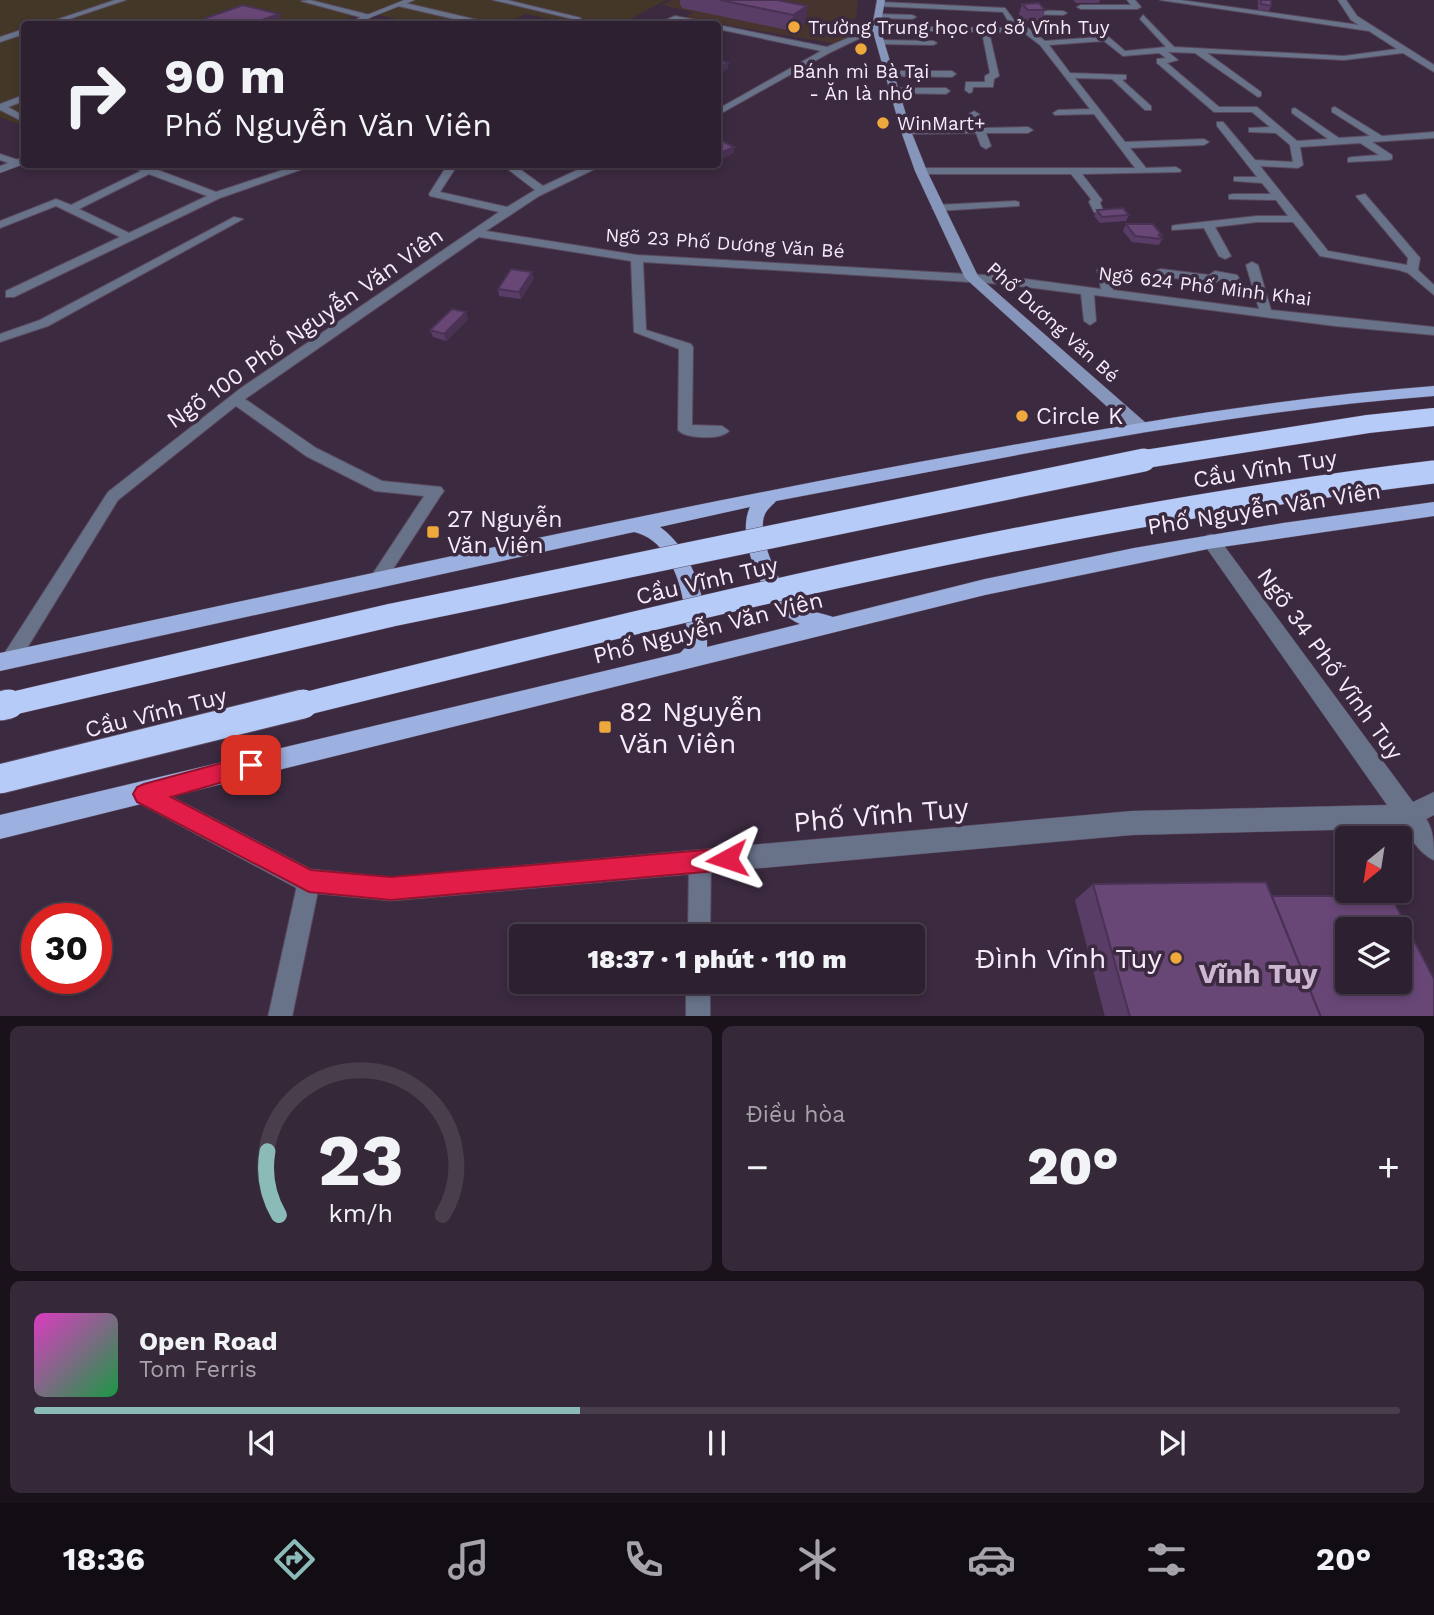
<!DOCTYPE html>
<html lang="vi">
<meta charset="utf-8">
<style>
body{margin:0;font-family:"Work Sans",sans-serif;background:#352838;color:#f1f3f6;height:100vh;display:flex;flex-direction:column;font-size:26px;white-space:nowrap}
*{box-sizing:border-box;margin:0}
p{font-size:23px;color:#a7a3ab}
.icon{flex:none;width:38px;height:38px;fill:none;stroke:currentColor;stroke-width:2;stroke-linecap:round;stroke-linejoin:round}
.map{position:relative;height:1016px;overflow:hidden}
.sheet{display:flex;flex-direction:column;gap:10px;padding:10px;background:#19121a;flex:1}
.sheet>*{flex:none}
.banner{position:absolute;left:21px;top:21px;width:700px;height:147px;border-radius:7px;box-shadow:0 4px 10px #0003,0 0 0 2px #483e4c;background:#2d2030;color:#f1f3f6;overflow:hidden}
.needle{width:46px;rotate:210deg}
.buttons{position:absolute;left:1335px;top:826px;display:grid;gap:14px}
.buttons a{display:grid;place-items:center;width:77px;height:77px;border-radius:7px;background:#2d2030;box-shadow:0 4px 10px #0003,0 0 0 2px #483e4c;font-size:35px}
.speed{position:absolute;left:21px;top:903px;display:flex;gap:14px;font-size:35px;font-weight:700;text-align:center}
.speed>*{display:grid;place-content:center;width:91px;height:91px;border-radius:50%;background:#2d2030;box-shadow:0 4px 10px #0003,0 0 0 2px #483e4c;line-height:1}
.speed .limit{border:10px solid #d22;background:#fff;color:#111}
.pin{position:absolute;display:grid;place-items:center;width:60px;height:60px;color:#fff;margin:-30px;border-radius:14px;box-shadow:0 4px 10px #0006}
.me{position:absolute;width:77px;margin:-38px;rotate:265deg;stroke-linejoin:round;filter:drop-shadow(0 0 5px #0008)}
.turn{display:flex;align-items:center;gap:24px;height:147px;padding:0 28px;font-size:32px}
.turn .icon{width:91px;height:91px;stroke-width:2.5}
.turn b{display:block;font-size:49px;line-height:60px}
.big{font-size:52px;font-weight:800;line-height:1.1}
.sheet .tile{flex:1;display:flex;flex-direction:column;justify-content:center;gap:10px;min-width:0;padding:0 24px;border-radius:10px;background:#352838}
.sheet .dial{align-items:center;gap:0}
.dial svg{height:182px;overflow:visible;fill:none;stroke:#483e4c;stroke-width:7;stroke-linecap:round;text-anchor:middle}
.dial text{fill:#f1f3f6;stroke:none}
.song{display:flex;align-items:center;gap:21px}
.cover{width:84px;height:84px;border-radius:10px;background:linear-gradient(135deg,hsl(310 70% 55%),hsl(140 70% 35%))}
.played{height:7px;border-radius:4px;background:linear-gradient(90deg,#8bbbb9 40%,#483e4c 40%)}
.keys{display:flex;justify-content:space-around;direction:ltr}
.heat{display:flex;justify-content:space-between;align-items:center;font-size:38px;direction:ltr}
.sheet .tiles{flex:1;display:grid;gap:10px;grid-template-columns:1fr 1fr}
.tile:last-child{grid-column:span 2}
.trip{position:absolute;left:509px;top:924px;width:416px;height:70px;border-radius:7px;background:#2d2030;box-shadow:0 4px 10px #0003,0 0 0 2px #483e4c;font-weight:800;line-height:70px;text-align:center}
.menu{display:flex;height:112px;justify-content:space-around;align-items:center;background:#120d13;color:#a7a3ab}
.menu .icon{width:49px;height:49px}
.menu .active{color:#8bbbb9}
.menu b{font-size:32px;color:#f1f3f6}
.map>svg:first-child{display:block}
</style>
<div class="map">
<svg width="1434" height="1017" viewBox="0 0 1434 1017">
<rect width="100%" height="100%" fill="#3c2a40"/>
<polygon fill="#433728" points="0,0 666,0 621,24 574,24 526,14 503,24 420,24 365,12 334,24 24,24 24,126 0,117"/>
<polygon fill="#48342f" points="672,0 858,0 856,18 851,20 854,34 837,44 685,18 693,12 661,5"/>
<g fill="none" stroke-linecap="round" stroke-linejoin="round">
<g stroke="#5a495e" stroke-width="2">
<g id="lane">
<polygon points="115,0 126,0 54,24 44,24"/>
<polygon points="310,0 370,15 371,17 367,19 301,1"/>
<polygon points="493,0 507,0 581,18 577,20"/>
<polygon points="1127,0 1135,0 1141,7 1137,9 1081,9 1077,7 1081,5 1131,5"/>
<polygon points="1160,0 1180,0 1359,25 1351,20 1338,0 1346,0 1357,16 1434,65 1434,72 1403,53 1344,60 1207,53 1261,92 1261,96 1258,97 1195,53 1168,52 1178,60 1167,63 1219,107 1257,107 1297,141 1328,139 1292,113 1292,109 1295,108 1339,138 1370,136 1332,112 1332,108 1335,107 1382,136 1434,132 1434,138 1372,142 1392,155 1392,159 1389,160 1348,162 1348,158 1352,157 1379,155 1360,143 1300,147 1303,165 1298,168 1260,166 1328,251 1407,265 1408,258 1356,196 1365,194 1420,258 1418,270 1434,285 1434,295 1408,273 1399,270 1320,256 1293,222 1257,222 1215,227 1231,256 1225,259 1219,256 1204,228 1172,230 1172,226 1176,225 1257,216 1288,216 1276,200 1229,199 1229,195 1233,194 1271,194 1262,183 1234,181 1234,177 1257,177 1217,126 1217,122 1223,122 1255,160 1293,162 1290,145 1276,133 1249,132 1249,128 1270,127 1252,112 1214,112 1157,63 1157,59 1166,58 1159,53 1123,56 1104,41 1049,45 1070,73 1126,75 1126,79 1122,80 1151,106 1151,110 1145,110 1112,79 1075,78 1125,142 1204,139 1209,142 1204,145 1130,148 1146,168 1176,167 1181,170 1180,172 1082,174 1102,200 1100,203 1103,210 1098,213 1094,212 1089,202 1091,199 1071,174 921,174 916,171 921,168 1135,168 1094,114 1055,115 1053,113 1058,110 1090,109 1040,45 1023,32 989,32 999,76 994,79 993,87 973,87 972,92 969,93 965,90 966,82 985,82 985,76 990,73 982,32 877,30 831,52 718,115 718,109 821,51 718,29 718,25 827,47 876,26 1012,28 1003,12 877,6 880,2 1005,8 1020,28 1028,28 1045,41 1099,37 1086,25 1101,23 1104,27 1097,27 1125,51 1166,47 1140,19 1143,15 1174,47 1344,56 1397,49 1369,31"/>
<polygon points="401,2 482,21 483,23 476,24 398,6"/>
<polygon points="1023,10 1063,11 1067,13 1063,15 1020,14"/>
<polygon points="879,14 912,15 916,17 912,19 876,18"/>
<polygon points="675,16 707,22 711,24 676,20 665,24 656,24"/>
<polygon points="21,30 24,30 24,34 0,42 0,37"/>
<polygon points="881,40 933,41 937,43 933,45 878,44"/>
<polygon points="890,71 952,71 956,74 952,77 887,76 887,72"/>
<polygon points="895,88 946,88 950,91 946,94 892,93 892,89"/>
<polygon points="24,95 24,101 8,107 24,116 24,122 0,110 0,104"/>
<polygon points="974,111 979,114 984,128 1028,127 1033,130 1028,133 986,133 991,146 986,149 981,146 976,133 906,134 901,131 906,128 974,128 969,114"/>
<polygon points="0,154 21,161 22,163 17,166 0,160"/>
<path d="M127,164H142L216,192L301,164H317L220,198L14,297H6V291L120,237L56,206L0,228V221L56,199L71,205L141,171ZM149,174L207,196L129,233L79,209Z"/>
<path d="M448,164H458L440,192L507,207L535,190L501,164H513L543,186L590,164H605L539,196L486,231L637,255L1002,276L1101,289L1097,270L1103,266L1109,270L1113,290L1259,309L1246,265L1252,262L1258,265L1271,310L1434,327V335L1335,326L1094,295L1096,321L1090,325L1084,321L1081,294L1002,284L643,262L646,330L691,344L693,347L692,425L722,426L729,431C721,440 686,439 678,430L679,349L634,332L631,261L479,237L245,399L316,448L382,481L441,487L444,491L441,495L382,586L376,588L370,586L368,581L424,496L375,491L306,456L236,406L118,500L16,666L10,668L4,666L1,660L4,654L108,492L241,388L499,212L430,196L429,194Z"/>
<polygon points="1015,201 1019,202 1019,206 937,211 932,208 937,205"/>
<polygon points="234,217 243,219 48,326 0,342 0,334 40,320"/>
<polygon points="1161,269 1209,275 1215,271 1237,275 1239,278 1233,282 1221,279 1215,283 1157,276 1157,270"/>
<path d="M1409,806C1433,815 1434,838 1434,860C1419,854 1405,831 1399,816L1402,809Z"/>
<polygon points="700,850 708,853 711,861 710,936 688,936 689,861 692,853"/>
<polygon points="309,870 317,873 320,881 292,1017 268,1017 298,881 301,873"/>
<rect x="686" y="982" width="24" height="35"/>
</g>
</g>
<g stroke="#5a495e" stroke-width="1">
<g id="street">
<polygon points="404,0 415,0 354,24 344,24"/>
<polygon points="24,157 24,164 0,173 0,166"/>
<polygon points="1211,534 1217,536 1413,802 1434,792 1434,815 1409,828 1132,835 391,901 309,893 300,890 136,802 133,794 136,786 144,783 152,786 311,869 391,877 1132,811 1387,805 1205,546 1202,541 1205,536"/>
</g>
</g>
<g stroke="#5a495e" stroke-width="1">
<polygon id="secondary" points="877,0 885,0 880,28 911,131 927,171 978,276 1146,423 1148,427 1146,431 1134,431 965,278 915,171 901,131 872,28"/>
</g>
<g stroke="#5a495e" stroke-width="1">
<path id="primary" d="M1434,386V396C1212,413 994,460 776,501C773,505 767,509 765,514C755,535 781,589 797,604C808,613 821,612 833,617L985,579L1134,548L1283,523L1434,502V516L1208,549L985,595L0,839V815L680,653L687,646C688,608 678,542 634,532L0,671V653C306,588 612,519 919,462C1090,431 1261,399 1434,386ZM750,507C734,540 767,611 800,624L707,647C708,605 695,552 660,527Z"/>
</g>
<use href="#lane" fill="#687289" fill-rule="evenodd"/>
<use href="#street" fill="#687289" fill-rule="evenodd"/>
<use href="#secondary" fill="#8696ba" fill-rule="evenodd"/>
<use href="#primary" fill="#9db1e0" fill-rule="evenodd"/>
<g stroke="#5a495e" stroke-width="19" stroke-linecap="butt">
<polyline id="highway-bridge-far2" points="1133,461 1368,424 1434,417"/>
</g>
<g stroke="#5a495e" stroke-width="24" stroke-linecap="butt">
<g id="highway-bridge-far1">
<polyline points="1,706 392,615 1144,460"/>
<path d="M296,706C670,613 1051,518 1434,472"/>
</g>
</g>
<g stroke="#5a495e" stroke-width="31" stroke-linecap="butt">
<g id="highway-bridge">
<polyline points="0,706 9,704"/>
<polyline points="0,779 303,704"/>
</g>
</g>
<use href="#highway-bridge-far2" stroke="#b7cbf8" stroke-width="18"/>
<use href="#highway-bridge-far1" stroke="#b7cbf8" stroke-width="23"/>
<use href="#highway-bridge" stroke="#b7cbf8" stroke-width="29"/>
</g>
<g fill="#593d66">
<polygon points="680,0 777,0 806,21 792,31 682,8 681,5 680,5"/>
<polygon points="1073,0 1100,0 1099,3 1076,3"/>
<polygon points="1258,0 1271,0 1271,6 1269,11 1258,10"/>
<polygon points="1022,4 1045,10 1042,21 1025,21 1019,14"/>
<polygon points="1097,210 1129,215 1126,221 1100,223 1094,216"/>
<polygon points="1126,224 1162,235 1161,237 1162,239 1159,245 1132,242 1123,231"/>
<polygon points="534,278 521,299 499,296 498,289"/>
<polygon points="468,319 446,341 433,337 430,330"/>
<polygon points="1093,884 1272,896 1434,1017 1105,1017 1075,900"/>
</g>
<g fill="#493253">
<polygon points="807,6 806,21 792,31 793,15"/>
<polygon points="279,14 283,24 251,24"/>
<polygon points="728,63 728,69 718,73 718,67"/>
<polygon points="734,147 734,153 718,161 718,154"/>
<polygon points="532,272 534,278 521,299 519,292"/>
<polygon points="466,312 468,319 446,341 444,334"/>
</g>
<g fill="#684777" stroke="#493253" stroke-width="2" fill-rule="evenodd">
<polygon points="720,0 777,0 807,6 793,15"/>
<polygon points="1261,0 1271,0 1271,6 1261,4"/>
<polygon points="1039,3 1045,10 1028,10 1022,4"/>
<polygon points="243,5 279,14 251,24 189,24"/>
<polygon points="718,59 728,63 718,67"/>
<polygon points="720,140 734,147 718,154 718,141"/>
<polygon points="1123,208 1129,215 1102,217 1097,210"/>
<polygon points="1126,224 1153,224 1162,235 1159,235 1162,239 1135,236"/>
<polygon points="511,269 532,272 519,292 498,289"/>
<polygon points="452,309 466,312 444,334 430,330"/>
<polygon points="1266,882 1321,1017 1130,1017 1093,884"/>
<path d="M1272,896H1391L1434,979V1017H1321ZM1348,929H1400V982H1348Z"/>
</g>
<polygon fill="#e11d48" stroke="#92132f" stroke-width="2" points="251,755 258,758 261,765 258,772 171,797 311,870 391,877 727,848 735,851 738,859 735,867 727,870 391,900 309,892 137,802 133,794 137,787 144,784"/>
<g fill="#eea83c" stroke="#3c2a40" stroke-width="2.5">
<circle cx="794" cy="27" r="7"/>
<circle cx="861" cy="49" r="7"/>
<circle cx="883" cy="123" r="7"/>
<circle cx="1022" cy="416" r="7"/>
<rect x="426" y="525" width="14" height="14" rx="3.5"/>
<rect x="598" y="720" width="14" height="14" rx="3.5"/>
<circle cx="1176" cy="958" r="7"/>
</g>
<g text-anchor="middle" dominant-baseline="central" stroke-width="7" stroke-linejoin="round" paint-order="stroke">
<g font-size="19" fill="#f7ebf9" stroke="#3c2a40" text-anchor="start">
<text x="808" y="27">Trường Trung học cơ sở Vĩnh Tuy</text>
<text x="861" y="71" text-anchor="middle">Bánh mì Bà Tại<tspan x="861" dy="22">- Ăn là nhớ</tspan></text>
<text x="897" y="123">WinMart+</text>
</g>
<g font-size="19" fill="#f7ebf9" stroke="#3c2a40">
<text transform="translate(725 243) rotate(4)">Ngõ 23 Phố Dương Văn Bé</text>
<text transform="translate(1205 286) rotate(7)">Ngõ 624 Phố Minh Khai</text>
<text transform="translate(1053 322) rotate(42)">Phố Dương Văn Bé</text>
</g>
<g font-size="23" fill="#f7ebf9" stroke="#3c2a40">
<text transform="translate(305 328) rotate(-35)">Ngõ 100 Phố Nguyễn Văn Viên</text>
<text transform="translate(1265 469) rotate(-9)">Cầu Vĩnh Tuy</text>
<text transform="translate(1264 509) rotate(-9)">Phố Nguyễn Văn Viên</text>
<text transform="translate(707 581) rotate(-13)">Cầu Vĩnh Tuy</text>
<text transform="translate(708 628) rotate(-14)">Phố Nguyễn Văn Viên</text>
<text transform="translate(1330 664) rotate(54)">Ngõ 34 Phố Vĩnh Tuy</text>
<text transform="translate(156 713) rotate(-14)">Cầu Vĩnh Tuy</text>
</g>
<g font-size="23" fill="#f7ebf9" stroke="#3c2a40" text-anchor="start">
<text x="1036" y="416">Circle K</text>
<text x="447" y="519">27 Nguyễn<tspan x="447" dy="26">Văn Viên</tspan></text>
</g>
<g font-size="28" fill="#f7ebf9" stroke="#3c2a40" text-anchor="start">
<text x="619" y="711">82 Nguyễn<tspan x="619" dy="32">Văn Viên</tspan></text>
<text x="1162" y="958" text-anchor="end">Đình Vĩnh Tuy</text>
</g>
<g font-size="28" fill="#f7ebf9" stroke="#3c2a40">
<text transform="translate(881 815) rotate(-5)">Phố Vĩnh Tuy</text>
</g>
<g font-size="28" font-weight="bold" fill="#cdb7d2" stroke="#3c2a40">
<text x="1258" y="973">Vĩnh Tuy</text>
</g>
</g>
</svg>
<div class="buttons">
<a><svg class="needle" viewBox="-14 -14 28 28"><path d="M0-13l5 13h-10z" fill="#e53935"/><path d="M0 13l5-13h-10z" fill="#a7a3ab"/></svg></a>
<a><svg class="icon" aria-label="layers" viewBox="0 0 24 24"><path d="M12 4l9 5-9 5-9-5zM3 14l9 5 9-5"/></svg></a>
</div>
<div class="speed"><div class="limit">30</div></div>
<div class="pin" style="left:251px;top:765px;background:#d93025"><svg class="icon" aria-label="arrive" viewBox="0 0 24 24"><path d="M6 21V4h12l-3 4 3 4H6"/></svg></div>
<svg class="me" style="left:727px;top:859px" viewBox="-20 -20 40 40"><path d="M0-17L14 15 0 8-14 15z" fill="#e11d48" stroke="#fff" stroke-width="4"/></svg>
<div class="trip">18:37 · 1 phút · 110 m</div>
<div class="banner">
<div class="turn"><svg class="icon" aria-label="right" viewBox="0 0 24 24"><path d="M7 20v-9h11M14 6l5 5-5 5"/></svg><div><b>90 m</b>Phố Nguyễn Văn Viên</div></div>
</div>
</div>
<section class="sheet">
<div class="tiles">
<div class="tile dial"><svg viewBox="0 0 100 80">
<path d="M14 69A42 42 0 1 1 86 69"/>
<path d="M14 69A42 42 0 0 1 9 41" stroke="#8bbbb9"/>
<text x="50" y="56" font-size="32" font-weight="700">23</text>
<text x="50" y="72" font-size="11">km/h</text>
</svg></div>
<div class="tile"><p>Điều hòa</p>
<div class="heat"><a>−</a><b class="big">20°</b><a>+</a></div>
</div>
<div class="tile">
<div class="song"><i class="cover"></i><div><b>Open Road</b><p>Tom Ferris</p></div></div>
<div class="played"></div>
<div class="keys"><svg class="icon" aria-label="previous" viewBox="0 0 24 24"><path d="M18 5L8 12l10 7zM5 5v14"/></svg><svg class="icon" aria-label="pause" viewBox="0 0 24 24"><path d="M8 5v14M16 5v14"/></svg><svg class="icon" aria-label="next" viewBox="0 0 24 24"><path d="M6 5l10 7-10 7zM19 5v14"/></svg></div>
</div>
</div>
</section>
<nav class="menu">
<b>18:36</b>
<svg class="icon active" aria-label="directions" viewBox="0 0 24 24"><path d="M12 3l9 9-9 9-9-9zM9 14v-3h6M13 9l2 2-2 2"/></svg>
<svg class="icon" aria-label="music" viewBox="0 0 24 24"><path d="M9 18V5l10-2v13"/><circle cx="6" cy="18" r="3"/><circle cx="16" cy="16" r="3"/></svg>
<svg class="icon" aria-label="phone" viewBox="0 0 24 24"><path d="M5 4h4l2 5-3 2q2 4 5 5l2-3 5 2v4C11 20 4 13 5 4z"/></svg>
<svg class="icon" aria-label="climate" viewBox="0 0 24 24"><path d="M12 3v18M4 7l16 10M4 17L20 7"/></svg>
<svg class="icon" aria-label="car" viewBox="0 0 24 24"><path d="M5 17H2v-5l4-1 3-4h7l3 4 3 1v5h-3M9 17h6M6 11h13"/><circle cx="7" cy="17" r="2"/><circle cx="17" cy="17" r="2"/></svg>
<svg class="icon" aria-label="filters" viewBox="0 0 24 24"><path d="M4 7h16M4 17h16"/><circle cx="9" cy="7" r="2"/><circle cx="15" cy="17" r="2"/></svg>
<b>20°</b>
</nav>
